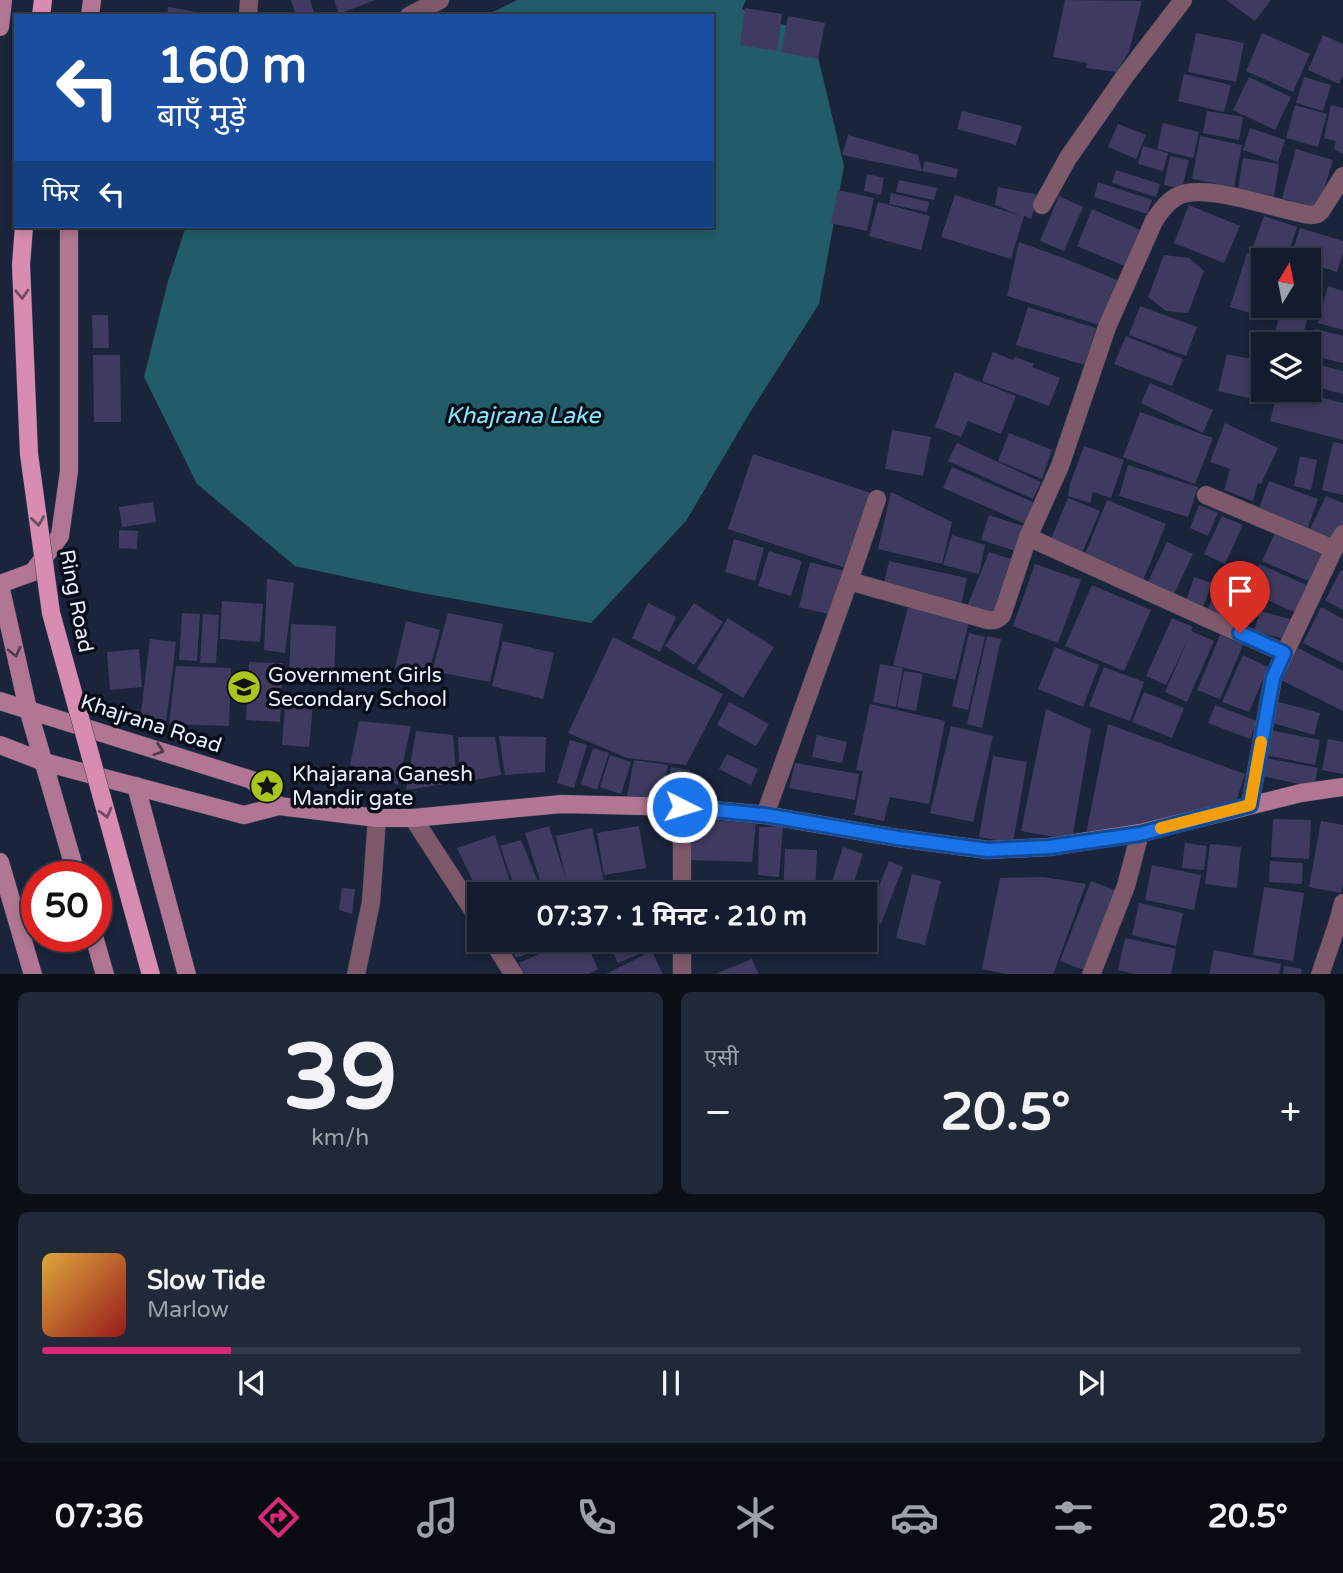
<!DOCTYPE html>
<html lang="hi">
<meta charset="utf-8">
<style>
body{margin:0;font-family:"Varela Round","Noto Sans Devanagari",sans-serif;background:#212838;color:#f1f3f6;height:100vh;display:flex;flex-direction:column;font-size:26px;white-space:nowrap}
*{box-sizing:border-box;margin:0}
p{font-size:23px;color:#9da1a9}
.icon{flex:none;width:38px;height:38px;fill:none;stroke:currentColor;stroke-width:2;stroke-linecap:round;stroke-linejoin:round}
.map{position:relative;height:974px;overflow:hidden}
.side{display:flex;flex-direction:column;gap:18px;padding:18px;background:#0b0f18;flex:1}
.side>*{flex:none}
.hud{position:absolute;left:14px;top:14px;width:700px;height:214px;border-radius:0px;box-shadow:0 4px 10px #0003,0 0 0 2px #333948;background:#1a4fa0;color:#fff;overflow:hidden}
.needle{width:46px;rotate:10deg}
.controls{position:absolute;left:1251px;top:248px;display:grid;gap:14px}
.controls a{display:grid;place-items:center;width:70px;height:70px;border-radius:0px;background:#141b2c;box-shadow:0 4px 10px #0003,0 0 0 2px #333948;font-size:35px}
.speed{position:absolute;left:21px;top:861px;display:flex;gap:14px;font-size:35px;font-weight:700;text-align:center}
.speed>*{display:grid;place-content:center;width:91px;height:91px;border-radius:50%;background:#141b2c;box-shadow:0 4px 10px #0003,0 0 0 2px #333948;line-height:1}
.speed .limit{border:10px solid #d22;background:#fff;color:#111}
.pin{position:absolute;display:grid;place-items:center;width:60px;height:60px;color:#fff;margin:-72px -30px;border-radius:50% 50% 50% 0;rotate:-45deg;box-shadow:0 0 7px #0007}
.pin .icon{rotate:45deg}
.me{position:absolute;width:77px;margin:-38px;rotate:95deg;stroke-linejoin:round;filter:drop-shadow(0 0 5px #0008)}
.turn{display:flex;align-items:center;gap:24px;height:147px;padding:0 28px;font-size:32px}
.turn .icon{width:91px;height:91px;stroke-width:2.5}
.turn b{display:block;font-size:49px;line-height:60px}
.then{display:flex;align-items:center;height:66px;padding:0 28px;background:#0003;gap:14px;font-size:26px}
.big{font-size:52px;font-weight:700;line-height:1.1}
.side .tile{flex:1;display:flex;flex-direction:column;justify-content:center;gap:10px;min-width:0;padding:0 24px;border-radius:10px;background:#212838}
.side .dial{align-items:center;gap:0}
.dial b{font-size:91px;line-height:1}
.song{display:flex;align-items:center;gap:21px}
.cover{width:84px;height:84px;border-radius:10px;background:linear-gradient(135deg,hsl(40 70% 55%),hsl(0 70% 35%))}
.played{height:7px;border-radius:4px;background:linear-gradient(90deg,#db2777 15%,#333948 15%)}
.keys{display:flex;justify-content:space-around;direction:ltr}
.heat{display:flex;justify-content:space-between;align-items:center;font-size:38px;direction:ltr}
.side .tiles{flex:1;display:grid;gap:18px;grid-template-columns:1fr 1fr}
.tile:last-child{grid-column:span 2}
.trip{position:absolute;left:467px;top:882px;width:410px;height:70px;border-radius:0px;background:#141b2c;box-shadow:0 4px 10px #0003,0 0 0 2px #333948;font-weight:700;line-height:70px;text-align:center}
.dock{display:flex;height:112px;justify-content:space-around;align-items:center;background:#080b12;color:#9da1a9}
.dock .icon{width:49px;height:49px}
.dock .selected{color:#db2777}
.dock b{font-size:32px;color:#f1f3f6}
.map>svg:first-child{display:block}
</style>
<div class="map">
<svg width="1343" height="975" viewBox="0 0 1343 975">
<rect width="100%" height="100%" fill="#1a243a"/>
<polygon fill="#215c68" points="517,0 746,0 742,9 813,36 844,166 819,304 749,414 686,521 591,623 416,592 295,566 197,484 144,377 168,281 186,226 712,226 712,16 485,16"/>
<g fill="#3f3b60">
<polygon points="291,0 310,0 315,16 296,16"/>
<polygon points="334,0 375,0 339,14"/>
<polygon points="1065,0 1142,1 1129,51 1117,72 1086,68 1087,63 1053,57"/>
<polygon points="1226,0 1271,0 1255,21"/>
<polygon points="168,7 207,14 207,16 167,16"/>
<polygon points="745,8 782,14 777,51 740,45"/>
<polygon points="788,16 825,23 818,59 781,52"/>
<polygon points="1196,33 1244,43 1236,82 1188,72"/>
<polygon points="1262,33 1310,54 1293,92 1246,71"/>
<polygon points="1323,35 1343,44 1343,75 1339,84 1308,70"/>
<polygon points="1184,74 1231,85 1224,112 1178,101"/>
<polygon points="1249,77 1291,97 1275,130 1233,110"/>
<polygon points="1304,77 1331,85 1323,111 1296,103"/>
<polygon points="1295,105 1327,114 1318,147 1286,138"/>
<polygon points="1331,105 1343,108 1343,154 1334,149 1336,141 1324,138"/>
<polygon points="962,111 1022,126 1016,145 957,129"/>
<polygon points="1207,111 1243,117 1239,140 1203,133"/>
<polygon points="1163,123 1199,132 1193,158 1157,149"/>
<polygon points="1118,124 1146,135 1136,159 1108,147"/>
<polygon points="1250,128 1285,140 1278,162 1243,150"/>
<polygon points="848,135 918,155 922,171 925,161 958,169 956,178 842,155"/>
<polygon points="1200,136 1242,145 1234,187 1192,179"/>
<polygon points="1143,146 1168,153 1163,171 1138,164"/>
<polygon points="1296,149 1333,160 1318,209 1282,198"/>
<polygon points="1170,156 1189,160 1182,189 1164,185"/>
<polygon points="1243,158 1279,164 1274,196 1238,190"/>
<polygon points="1116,170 1160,184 1156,197 1112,183"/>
<polygon points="867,174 884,178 881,195 864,191"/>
<polygon points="899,180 937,188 934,200 896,192"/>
<polygon points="1098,182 1152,200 1147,214 1094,197"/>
<polygon points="998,187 1039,195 1031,219 1024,216 1011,259 941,237 955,195 1021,216 995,205"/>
<polygon points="838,190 874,198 867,231 831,223"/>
<polygon points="891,193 929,202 927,212 889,204"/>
<polygon points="1059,196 1083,207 1064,251 1040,241"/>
<polygon points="878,202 930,216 921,250 869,236"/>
<polygon points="1189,205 1240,226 1224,263 1174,243"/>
<polygon points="1092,209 1143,231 1127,267 1077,246"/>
<polygon points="1264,216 1297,227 1286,259 1253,247"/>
<polygon points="1300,228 1343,241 1343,253 1337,272 1309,263 1309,261 1301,261 1291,257"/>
<polygon points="1019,242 1066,259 1122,282 1102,326 1007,296"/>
<polygon points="1247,253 1271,260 1264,261 1264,306 1271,306 1267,318 1230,307"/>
<polygon points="1164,255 1189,258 1204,271 1188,313 1166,311 1148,297"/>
<polygon points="1309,266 1322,270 1311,305 1309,304"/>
<polygon points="1328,286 1343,291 1343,330 1318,323"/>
<polygon points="1140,306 1197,327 1186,356 1129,335"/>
<polygon points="1028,307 1096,328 1085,365 1016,345"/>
<polygon points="1281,312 1307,320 1300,345 1271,345"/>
<polygon points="92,315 108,315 109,348 93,348"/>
<polygon points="1316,329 1343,336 1343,363 1309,355"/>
<polygon points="1126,336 1183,359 1172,386 1114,364"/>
<polygon points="993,352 1013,360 1015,357 1034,364 1032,367 1060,378 1049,406 982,381"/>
<polygon points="1227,354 1264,362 1264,390 1273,390 1270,403 1218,391"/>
<polygon points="93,355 120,355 121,422 94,422"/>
<polygon points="1313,363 1343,371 1343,394 1309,385 1309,377"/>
<polygon points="955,372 1016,396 1001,434 968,421 961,437 935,427"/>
<polygon points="1150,383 1213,410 1203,433 1141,403"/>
<polygon points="1278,390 1292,390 1343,403 1343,440 1270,421"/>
<polygon points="1140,412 1213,438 1195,484 1123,457"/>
<polygon points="1225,423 1278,448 1261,484 1258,483 1253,501 1224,490 1230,469 1210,462"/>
<polygon points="892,430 931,437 923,476 885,469"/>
<polygon points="1009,433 1052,450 1042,479 998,461"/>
<polygon points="1333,442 1343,444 1343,495 1322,490"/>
<polygon points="957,443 1041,482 1033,499 948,461"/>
<polygon points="1084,446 1124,460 1111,498 1093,492 1090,503 1068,496 1070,484"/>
<polygon points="753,454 871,493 846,568 728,529"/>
<polygon points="1300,456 1317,460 1311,490 1294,486"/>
<polygon points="1128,465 1198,487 1188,517 1119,496"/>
<polygon points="952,467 1035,503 1026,524 943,488"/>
<polygon points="1269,481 1318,499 1307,530 1258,511"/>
<polygon points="891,492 952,522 942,564 878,549"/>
<polygon points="1326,496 1343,503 1343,526 1335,543 1309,531"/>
<polygon points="1068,498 1100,511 1082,553 1050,541"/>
<polygon points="1107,500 1166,524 1142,583 1083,559"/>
<polygon points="153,502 156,522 122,527 119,507"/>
<polygon points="1199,505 1218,513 1208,536 1190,528"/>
<polygon points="989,515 1023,526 1016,551 981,540"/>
<polygon points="1222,516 1243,525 1225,564 1204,554"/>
<polygon points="119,530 138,531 137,549 119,548"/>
<polygon points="1275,533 1325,554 1313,583 1262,561"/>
<polygon points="952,535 985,545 979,574 943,565"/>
<polygon points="734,539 764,548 755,581 725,572"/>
<polygon points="1167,542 1193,554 1173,596 1147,584"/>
<polygon points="769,551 802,561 791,596 758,586"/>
<polygon points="989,552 1014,560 995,615 966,609"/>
<polygon points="889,561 967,578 961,605 883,587"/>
<polygon points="810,562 844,571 832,615 799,607"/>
<polygon points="1035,564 1081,580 1058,643 1013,626"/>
<polygon points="1259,564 1311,587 1299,614 1247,591"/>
<polygon points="1341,570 1343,571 1343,610 1325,600"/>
<polygon points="1194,577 1212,583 1203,607 1186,601"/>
<polygon points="267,579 294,583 285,653 264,650"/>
<polygon points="1219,583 1259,601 1245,631 1206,613"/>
<polygon points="1092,585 1151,610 1124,671 1065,646"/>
<polygon points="222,601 263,604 260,642 220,639"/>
<polygon points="648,603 676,617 660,652 632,638"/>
<polygon points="694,603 723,622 694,665 665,646"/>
<polygon points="908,607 969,622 955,680 893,665"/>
<polygon points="1321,607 1343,619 1343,663 1303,643"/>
<polygon points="1260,611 1290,619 1285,639 1254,631"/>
<polygon points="182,613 200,614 197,661 179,660"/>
<polygon points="448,613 503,624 490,682 432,671"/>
<polygon points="203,614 219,615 216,663 200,663"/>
<polygon points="728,618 774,647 743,698 697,669"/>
<polygon points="1172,618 1193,627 1191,631 1214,641 1187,702 1165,692 1189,637 1166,685 1146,676"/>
<polygon points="406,621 440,630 429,673 395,668"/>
<polygon points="291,624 336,626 334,679 289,677"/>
<polygon points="969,633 985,637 968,710 952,706"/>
<polygon points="1220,635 1243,645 1220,699 1197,690"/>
<polygon points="987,636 1001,639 982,728 967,724"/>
<polygon points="613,637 723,694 686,765 627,758 568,733"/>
<polygon points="150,639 176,642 166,723 140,720"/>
<polygon points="503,641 554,653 543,699 492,686"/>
<polygon points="1055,647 1099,665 1083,707 1038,689"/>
<polygon points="1298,648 1343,671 1343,711 1281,680"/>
<polygon points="139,649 142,687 110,690 107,652"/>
<polygon points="1243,655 1268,667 1249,712 1222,702"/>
<polygon points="249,662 283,663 280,722 246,720"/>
<polygon points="880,664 903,668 896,707 873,702"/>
<polygon points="176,666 231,668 229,726 169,724"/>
<polygon points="1104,667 1144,682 1130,721 1089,706"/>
<polygon points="904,671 923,674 916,711 897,707"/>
<polygon points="286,692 314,695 309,747 282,745"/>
<polygon points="1144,692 1184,708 1172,738 1132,722"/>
<polygon points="1275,701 1320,713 1314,735 1269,722"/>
<polygon points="729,702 769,724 756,746 717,725"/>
<polygon points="870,704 945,721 929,804 890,797 884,821 854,815 863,771 856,770"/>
<polygon points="1215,705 1257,721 1250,739 1208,723"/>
<polygon points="1046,709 1091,729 1072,840 1021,831"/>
<polygon points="359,721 411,726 398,785 350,765"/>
<polygon points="1108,724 1245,774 1235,805 1086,834"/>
<polygon points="951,726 993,736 973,822 930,813"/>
<polygon points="1270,730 1320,740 1315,765 1266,755"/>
<polygon points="416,731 453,735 457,782 406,790"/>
<polygon points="817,735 847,742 842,763 812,757"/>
<polygon points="499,736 546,737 545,772 505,775"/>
<polygon points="458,737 495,737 501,775 460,783"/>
<polygon points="1328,739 1343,742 1343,774 1322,770"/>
<polygon points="570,740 587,745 574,788 557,783"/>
<polygon points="593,748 609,753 597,790 581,784"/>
<polygon points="727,754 758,769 751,785 719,769"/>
<polygon points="610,755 631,762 621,794 600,787"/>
<polygon points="993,756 1027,762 1013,843 979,837"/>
<polygon points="1261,757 1318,768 1314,787 1257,775"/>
<polygon points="634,760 668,765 661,803 627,796"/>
<polygon points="795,763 859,774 855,800 789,788"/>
<polygon points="671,767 690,770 684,805 665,802"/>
<polygon points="691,819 756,823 752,862 690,860"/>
<polygon points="1273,819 1311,820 1309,859 1271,857"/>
<polygon points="1321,821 1343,825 1343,884 1341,893 1309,887"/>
<polygon points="549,826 566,879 556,836 592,828 604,881 568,889 567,883 543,890 525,833"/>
<polygon points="639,826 646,868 604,875 597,833"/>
<polygon points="783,826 779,877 758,875 759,827"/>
<polygon points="495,835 514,894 479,894 457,848"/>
<polygon points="521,840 543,894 517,894 500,846"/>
<polygon points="1185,843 1207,846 1204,870 1182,868"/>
<polygon points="1210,844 1241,847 1237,888 1205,884"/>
<polygon points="843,847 863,854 850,894 828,894"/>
<polygon points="785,849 817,850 815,894 783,894"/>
<polygon points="889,861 903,867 881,924 866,919"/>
<polygon points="1270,861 1303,863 1302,884 1269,882"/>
<polygon points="1152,865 1201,875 1194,910 1145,900"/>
<polygon points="912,874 941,881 925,945 896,938"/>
<polygon points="1044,877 1086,884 1053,975 1010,975 982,969 1000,878"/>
<polygon points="1091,881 1117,891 1086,971 1060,961"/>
<polygon points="612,884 616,894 588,894"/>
<polygon points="696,886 756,886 756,894 695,894"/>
<polygon points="1264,887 1304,893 1293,961 1253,955"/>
<polygon points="342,888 355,889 352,914 339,910"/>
<polygon points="1139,903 1183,913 1176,946 1132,935"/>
<polygon points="1125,938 1176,949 1171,975 1137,975 1118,970"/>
<polygon points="507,940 564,940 516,958"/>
<polygon points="570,940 585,940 598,969 587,975 524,975 519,963"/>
<polygon points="608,940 671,940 618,963"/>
<polygon points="1214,950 1281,964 1279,975 1209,975"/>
<polygon points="652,951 663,975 604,975"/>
<polygon points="752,959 759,975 715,975 715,974"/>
<polygon points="1284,966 1302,969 1301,975 1283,975"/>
</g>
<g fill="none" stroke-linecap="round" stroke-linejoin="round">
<g stroke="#374156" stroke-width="19">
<g id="street">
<polyline points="248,16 249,0"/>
<polyline points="409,16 440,0"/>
<polyline points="1042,205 1068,158 1125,76 1183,0"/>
<polyline points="1206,495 1334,549"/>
<polyline points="1028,537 1284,653"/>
<path d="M849,581L988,620C994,621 998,620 1002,615L1028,537L1060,466L1107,327L1154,221C1160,212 1166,203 1176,197C1203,180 1279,211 1311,215L1317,214L1321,211L1343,176"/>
<polyline points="1250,805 1273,678 1334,549 1343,534"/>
<polyline points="765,815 849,581 877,499"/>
<polyline points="413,818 480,921"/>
<polyline points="682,894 682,807"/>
<polyline points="492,940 514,975"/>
<polyline points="682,972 682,940"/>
<polyline points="356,975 371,902 377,818"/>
<polyline points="1091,975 1126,886 1140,833"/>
<polyline points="1320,975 1338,922 1343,903"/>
</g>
</g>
<g stroke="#374156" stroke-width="19">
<g id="secondary">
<polyline points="90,16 92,0"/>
<polyline points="0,27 3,0"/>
<polyline points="0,584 33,572 60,536 69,471 69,226"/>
<polyline points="0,585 28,709 77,877"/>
<polyline points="0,701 252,780 279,806"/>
<polyline points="0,745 44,762 244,815 279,806 377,818 413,818 562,804 682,807 765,815 898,838 988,850 1049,847 1140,833 1301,793 1343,787"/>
<polyline points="136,786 187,975"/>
<polyline points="0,862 33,975"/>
<polyline points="94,936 105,975"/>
</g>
</g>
<g stroke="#374156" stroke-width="19">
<polyline id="primary" points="41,16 43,0"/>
</g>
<use href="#street" stroke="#7e596b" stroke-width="18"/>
<use href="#secondary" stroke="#b17693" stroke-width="18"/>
<use href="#primary" stroke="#d88cb1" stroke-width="18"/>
<g stroke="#374156" stroke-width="19" stroke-linecap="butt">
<polyline id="primary-bridge" points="24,226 21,265 29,454 51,613 151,975"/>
</g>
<use href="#primary-bridge" stroke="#d88cb1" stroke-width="18"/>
</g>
<defs><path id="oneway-chevron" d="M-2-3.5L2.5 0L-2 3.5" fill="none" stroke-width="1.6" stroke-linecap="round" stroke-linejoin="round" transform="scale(1.75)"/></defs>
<g stroke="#704c64">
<use href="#oneway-chevron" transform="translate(22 294) rotate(87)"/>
<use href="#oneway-chevron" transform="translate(38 521) rotate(82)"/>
<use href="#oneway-chevron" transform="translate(106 813) rotate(75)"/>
</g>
<g stroke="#553c4f">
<use href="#oneway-chevron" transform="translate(15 652) rotate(77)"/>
<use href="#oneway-chevron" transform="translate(159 750) rotate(18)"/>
</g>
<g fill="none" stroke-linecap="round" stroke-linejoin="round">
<g stroke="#114b97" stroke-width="18">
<polyline id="route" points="682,807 765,815 898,838 988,850 1049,847 1140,834 1250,805 1273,678 1284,653 1240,633"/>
</g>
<use href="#route" stroke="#1a73e8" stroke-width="12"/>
<polyline stroke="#f59e0b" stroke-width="12" points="1161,828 1250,805 1261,742"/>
</g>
<defs>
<g id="school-disc" transform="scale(1.75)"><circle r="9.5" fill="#a9c71b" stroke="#090d17"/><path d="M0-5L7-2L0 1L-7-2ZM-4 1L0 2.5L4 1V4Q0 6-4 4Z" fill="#111"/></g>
<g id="sight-disc" transform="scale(1.75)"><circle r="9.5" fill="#a9c71b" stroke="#090d17"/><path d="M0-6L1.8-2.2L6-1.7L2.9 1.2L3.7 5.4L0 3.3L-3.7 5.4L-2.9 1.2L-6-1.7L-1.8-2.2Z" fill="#111"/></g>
</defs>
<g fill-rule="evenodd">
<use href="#school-disc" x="244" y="687"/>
<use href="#sight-disc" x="267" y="786"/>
</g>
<g text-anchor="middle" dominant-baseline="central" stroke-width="7" stroke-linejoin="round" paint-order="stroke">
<g font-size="21" fill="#e8f0ff" stroke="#090d17">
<text transform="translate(76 601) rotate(79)">Ring Road</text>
<text transform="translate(151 724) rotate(18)">Khajrana Road</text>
</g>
<g font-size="21" fill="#e8f0ff" stroke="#090d17" text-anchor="start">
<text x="268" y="675">Government Girls<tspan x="268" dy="24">Secondary School</tspan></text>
<text x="292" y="774">Khajarana Ganesh<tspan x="292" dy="24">Mandir gate</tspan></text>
</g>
<g font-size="23" font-style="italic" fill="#8ae7fb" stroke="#090d17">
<text x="523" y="416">Khajrana Lake</text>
</g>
</g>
</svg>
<div class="controls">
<a><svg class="needle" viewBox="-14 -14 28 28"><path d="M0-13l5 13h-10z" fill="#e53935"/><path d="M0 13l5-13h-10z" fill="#9da1a9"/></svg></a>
<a><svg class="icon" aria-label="layers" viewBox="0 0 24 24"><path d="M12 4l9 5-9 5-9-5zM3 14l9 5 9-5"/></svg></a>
</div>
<div class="speed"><div class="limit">50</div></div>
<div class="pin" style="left:1240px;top:633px;background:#d93025"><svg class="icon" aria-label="arrive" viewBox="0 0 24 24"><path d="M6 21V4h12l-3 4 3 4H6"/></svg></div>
<svg class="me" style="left:682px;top:807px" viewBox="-20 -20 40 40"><circle r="17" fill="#1a73e8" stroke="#fff" stroke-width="3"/><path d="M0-11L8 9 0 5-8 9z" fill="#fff"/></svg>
<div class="trip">07:37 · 1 मिनट · 210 m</div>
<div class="hud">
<div class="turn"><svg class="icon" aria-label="left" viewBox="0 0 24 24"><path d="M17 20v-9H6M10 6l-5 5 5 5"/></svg><div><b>160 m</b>बाएँ मुड़ें</div></div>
<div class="then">फिर<svg class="icon" aria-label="left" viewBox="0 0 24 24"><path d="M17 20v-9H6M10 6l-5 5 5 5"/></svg></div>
</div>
</div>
<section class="side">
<div class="tiles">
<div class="tile dial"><b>39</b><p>km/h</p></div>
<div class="tile"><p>एसी</p>
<div class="heat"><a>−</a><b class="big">20.5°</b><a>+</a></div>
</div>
<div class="tile">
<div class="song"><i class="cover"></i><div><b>Slow Tide</b><p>Marlow</p></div></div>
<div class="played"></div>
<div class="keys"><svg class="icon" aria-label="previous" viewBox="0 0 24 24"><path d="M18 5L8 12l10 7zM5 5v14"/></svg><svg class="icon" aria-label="pause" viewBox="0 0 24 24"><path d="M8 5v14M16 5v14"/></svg><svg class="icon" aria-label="next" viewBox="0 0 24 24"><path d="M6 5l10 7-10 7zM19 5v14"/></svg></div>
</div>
</div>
</section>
<nav class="dock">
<b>07:36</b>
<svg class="icon selected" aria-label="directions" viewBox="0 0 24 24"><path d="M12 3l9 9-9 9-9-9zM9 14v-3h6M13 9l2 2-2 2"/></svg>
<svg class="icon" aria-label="music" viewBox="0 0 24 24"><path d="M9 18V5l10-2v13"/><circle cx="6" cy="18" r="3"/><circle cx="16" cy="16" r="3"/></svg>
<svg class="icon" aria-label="phone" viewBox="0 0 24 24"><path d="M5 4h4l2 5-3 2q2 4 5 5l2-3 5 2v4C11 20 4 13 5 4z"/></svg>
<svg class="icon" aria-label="climate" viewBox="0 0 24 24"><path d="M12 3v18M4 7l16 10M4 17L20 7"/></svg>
<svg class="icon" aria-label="car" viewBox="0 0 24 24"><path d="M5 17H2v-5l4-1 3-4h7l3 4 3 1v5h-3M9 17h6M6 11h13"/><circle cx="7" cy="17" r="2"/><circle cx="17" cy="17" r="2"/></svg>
<svg class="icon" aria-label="filters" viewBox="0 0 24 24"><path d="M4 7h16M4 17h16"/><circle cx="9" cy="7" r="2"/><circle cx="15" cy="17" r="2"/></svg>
<b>20.5°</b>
</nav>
